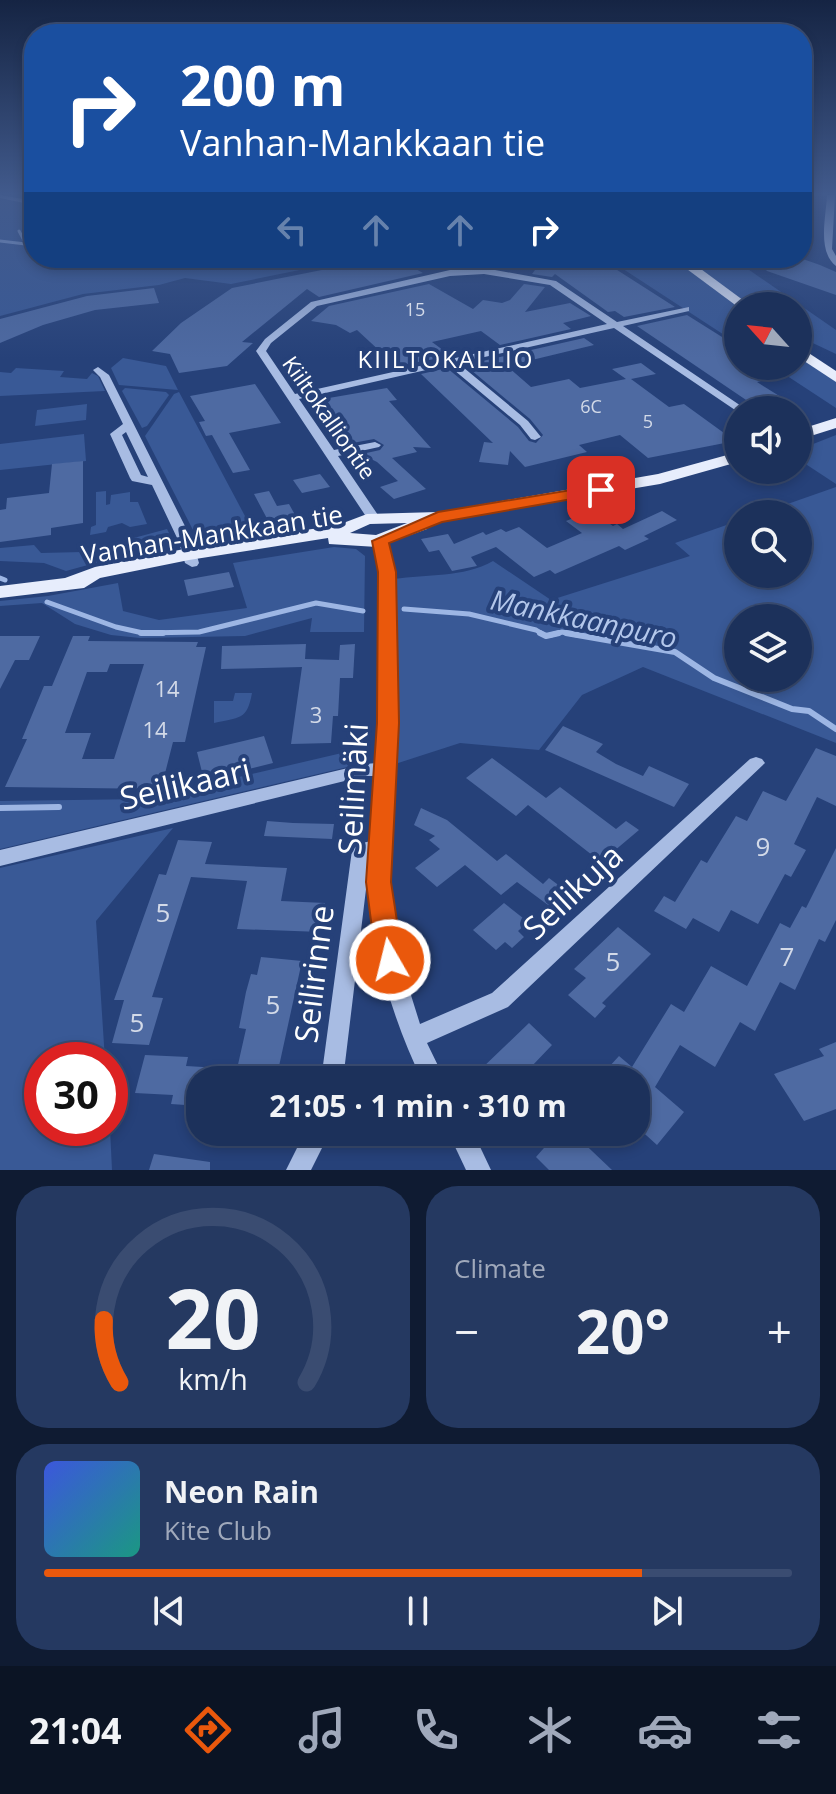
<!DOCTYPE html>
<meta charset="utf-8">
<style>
body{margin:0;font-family:"Open Sans",sans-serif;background:#253961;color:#f1f3f6;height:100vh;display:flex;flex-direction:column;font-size:30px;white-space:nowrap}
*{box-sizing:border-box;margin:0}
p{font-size:26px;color:#a0a9bb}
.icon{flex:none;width:44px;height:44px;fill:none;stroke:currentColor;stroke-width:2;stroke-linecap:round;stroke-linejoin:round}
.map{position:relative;height:1170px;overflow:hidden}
.panel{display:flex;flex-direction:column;gap:16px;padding:16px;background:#0f1b32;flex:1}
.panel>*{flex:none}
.top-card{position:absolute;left:24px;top:24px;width:788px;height:244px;border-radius:32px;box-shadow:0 4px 12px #0003,0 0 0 2px #3a4c71;background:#1a4fa0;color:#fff;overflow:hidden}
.needle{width:52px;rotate:297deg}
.fabs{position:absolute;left:724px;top:292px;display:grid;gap:16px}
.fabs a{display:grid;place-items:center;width:88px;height:88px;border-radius:50%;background:#1c315b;box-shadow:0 4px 12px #0003,0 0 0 2px #3a4c71;font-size:40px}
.speed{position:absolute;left:24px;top:1042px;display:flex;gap:16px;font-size:40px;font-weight:700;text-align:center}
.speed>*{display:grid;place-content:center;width:104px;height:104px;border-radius:50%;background:#1c315b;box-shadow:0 4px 12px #0003,0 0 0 2px #3a4c71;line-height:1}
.speed .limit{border:12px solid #d22;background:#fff;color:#111}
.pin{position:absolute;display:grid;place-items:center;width:68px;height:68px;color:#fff;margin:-34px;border-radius:16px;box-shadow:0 4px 12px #0006}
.me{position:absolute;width:88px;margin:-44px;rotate:352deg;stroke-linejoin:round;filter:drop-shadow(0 0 6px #0008)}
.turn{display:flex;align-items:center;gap:28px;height:168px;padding:0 24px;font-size:36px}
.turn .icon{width:104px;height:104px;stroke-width:2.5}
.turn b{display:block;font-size:56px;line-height:68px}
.lanes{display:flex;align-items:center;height:76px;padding:0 24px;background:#0003;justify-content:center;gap:40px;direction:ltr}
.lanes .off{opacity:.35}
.big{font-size:60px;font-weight:700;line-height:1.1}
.panel .tile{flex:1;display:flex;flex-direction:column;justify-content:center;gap:12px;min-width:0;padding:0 28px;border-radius:32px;background:#253961}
.panel .dial{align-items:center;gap:0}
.dial svg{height:208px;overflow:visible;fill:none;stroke:#3a4c71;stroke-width:7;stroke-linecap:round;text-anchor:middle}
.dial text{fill:#f1f3f6;stroke:none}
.song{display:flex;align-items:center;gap:24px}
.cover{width:96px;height:96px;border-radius:12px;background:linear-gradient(135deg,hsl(230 70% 55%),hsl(170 70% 35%))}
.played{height:8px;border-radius:4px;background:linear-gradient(90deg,#ea580c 80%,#3a4c71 80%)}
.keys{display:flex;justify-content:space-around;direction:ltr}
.heat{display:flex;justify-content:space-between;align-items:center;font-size:44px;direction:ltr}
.panel .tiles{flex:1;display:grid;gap:16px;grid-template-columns:1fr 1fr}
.tile:last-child{grid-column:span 2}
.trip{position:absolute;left:186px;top:1066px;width:464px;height:80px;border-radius:32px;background:#1c315b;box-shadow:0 4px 12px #0003,0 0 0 2px #3a4c71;font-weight:700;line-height:80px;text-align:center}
.tab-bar{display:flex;height:128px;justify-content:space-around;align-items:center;background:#0b1424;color:#a0a9bb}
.tab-bar .icon{width:56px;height:56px}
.tab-bar .active{color:#ea580c}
.tab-bar b{font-size:36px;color:#f1f3f6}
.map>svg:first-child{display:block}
</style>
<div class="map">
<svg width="836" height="1170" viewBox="0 0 836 1170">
<rect width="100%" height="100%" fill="#264179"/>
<g fill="#395996" fill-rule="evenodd">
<polygon points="0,195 34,195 34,258 359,258 231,284 185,278 159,285 83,294 0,316"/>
<polygon points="590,258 673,258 738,306 738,344 614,263"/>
<polygon points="683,258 732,258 836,330 836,354 798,336 798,306 751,306"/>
<polygon points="798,353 836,380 836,408 772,366 798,366"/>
<polygon points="123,358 166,366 178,390 119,385 111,368"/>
<polygon points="16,368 64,371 60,377 87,379 92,373 98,376 105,391 0,396 0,372 11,373"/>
<polygon points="125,388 166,392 169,395 147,426 142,428 122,391"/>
<polygon points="179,392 254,533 254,535 208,540 194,532 145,436 174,394"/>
<polygon points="87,404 86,420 35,426 37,410"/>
<polygon points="84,434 86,461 0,470 0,444"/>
<polygon points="836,435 836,484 798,459 798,450"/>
<path d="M836,487V743L643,667L582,695L539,750L460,743L392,765L394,579C427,574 463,578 493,561L551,600L690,556L675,543L738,521V574H798V514H759ZM738,618H798V678H738Z"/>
<polygon points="106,491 106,505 110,504 111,495 130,492 130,502 138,502 147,524 130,527 122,523 108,527 106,532 90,535 91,527 96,525 96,492"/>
<polygon points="167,529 173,541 157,552 117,557 66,571 44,563 0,561 0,548 34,545 41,553 82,552"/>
<polygon points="334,547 356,549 365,556 364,632 310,632 312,618 245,636 140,638 111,635 75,624 42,603 0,606 0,601 48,596 118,583 123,611 159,620 247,608 233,563"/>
<path d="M235,693H252C247,721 239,717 214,723V701H233Z"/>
<polygon points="359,749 356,765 0,849 0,801 145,799"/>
<polygon points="173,828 96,921 105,1060 42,1060 42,1128 110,1128 112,1170 0,1170 0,868"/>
</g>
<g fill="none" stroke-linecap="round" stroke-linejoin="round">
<g stroke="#9db6e4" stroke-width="3">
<polyline points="19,231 26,244"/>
<polyline points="0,241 34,245"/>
</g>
<g stroke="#9db6e4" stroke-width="5">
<polyline points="0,578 5,580"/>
<polyline points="47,602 116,627 143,633 199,632 316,603 363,611"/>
<polyline points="404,609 469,614 536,630 544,635"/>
<polyline points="551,635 562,632 577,635"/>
</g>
<g stroke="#9db6e4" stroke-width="6">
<polyline points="141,633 163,633"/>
<polyline points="540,633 546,636 559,633"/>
<polyline points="566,633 675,652 714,678 792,709 809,711 836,729"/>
<polyline points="0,808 59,807"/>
</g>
</g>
<g fill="#4e6aa2" fill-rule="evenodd">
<polygon points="382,258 396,258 423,273 319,297 307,289 242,342 253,343 227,366 179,373 170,354 152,351 181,323 232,288"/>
<polygon points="507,258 590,261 614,268 675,307 624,317 615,311 608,312 555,274 552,277 532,274 535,270 507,266"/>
<polygon points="748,258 800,258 820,265 836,272 836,295 767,271 765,269 770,268"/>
<polygon points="429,284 473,309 483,300 502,303 510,300 524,284 545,287 525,312 570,303 591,316 563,323 571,329 500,345 481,331 432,342 451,356 396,366 357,330 350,333 336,325 311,321 329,306"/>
<polygon points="154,288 159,303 95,310 43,325 0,343 0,319 87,296"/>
<polygon points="687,315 738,347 732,348 738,352 738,366 762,366 773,373 767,374 774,378 757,382 789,402 767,408 759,403 752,404 637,326"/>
<polygon points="584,338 594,345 507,366 531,387 569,379 580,388 626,379 612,369 641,363 656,374 631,379 669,407 684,404 735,441 648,458 620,435 579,445 587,452 525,467 510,451 508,465 479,462 484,442 493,443 421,374 447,368 518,427 529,441 536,443 543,435 530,419 465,365"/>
<polygon points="255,384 281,423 229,433 250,470 233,473 212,435 206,436 199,422 205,421 190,396"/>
<polygon points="387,388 397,400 389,401 431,448 413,447 417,452 392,458 426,489 394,499 380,487 398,481 377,462 371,459 358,462 353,456 380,450 384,445 374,439 342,445 331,431 345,428 323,399"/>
<polygon points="83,461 83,523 51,528 51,535 0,542 0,510 6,509 7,498 49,493 52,464"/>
<polygon points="320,474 330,487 302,493 293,480"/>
<polygon points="269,491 277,506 289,504 299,522 272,528 254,494"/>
<polygon points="591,511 613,526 617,524 623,529 662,511 677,520 644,536 649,539 625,550 619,546 555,574 550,570 534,577 496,547 471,557 477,566 452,571 439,550 429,552 421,539 448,534 454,544 483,532 486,535 501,529 506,532 519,527 547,548 582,533 566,521"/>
<polygon points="229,572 234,587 188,596 184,580"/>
<polygon points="0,636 40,636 29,660 15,660 0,689"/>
<path d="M73,636H90L88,641L198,642L196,647H206L185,742H173L161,789L5,787L27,739H22L44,686H52ZM110,664H144L114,759H82L91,733H65L87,672H107Z"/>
<polygon points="306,644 305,659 339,660 340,645 355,644 353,678 340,678 338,716 333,716 331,743 291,744 302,667 221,669 222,646"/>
<polygon points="563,726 603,744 596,752 616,764 643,776 649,766 689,784 674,807 545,750"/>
<polygon points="264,736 273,763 204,780 197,752"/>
<polygon points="816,748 836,756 836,806 817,797 794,844 806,850 791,877 785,874 758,924 731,910 719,932 693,918 686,929 654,911 664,896 675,902 701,860 707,863 736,816 747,821 763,791 786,801"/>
<polygon points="492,758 546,798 560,787 616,829 626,821 639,830 601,862 528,805 516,816 466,778"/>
<polygon points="421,808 447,820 497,861 506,854 543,884 549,878 569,893 552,908 517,882 501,895 465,865 437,887 415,868 440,849 429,840 435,836 414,825"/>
<polygon points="267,821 293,823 334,824 332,839 264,836"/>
<polygon points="178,840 212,842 205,864 287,868 281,901 325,903 321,932 237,929 247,881 191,877 152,997 163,998 149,1045 112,1043 124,1000 114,1000 159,874 166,875"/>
<polygon points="836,848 836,920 825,942 819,939 795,990 780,982 755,1031 740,1022 715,1067 680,1045 655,1087 684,1112 657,1145 636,1126 636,1080 597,1080 619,1056 632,1067 671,1004 684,1012 711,966 747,986 780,923 790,928 802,906 806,908"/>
<polygon points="504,903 528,922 518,931 524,937 512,948 505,942 496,950 473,930"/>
<polygon points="618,927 651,954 602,1003 606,1006 595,1018 568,995 586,978 574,969"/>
<polygon points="261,957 302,961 276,1080 200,1080 200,1106 171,1104 173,1095 135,1093 145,1055 188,1057 186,1066 237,1069 246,1029 239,1028 246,992 251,974 257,975"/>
<polygon points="529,1023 552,1045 531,1067 545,1080 490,1080 480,1070"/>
<polygon points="836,1042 836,1109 804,1121 774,1074 824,1056 819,1049"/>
<polygon points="558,1132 572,1132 612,1170 549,1170 536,1157"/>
<polygon points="154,1154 210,1162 210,1170 149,1170"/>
</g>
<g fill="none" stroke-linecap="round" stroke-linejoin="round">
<g fill="#a8bce3" fill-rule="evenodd">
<polygon points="0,195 34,201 34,205 0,198"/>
<path d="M827,195H835L832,249L836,256V266C817,251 826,218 827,195Z"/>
<path d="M484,268L556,281L617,322L689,307V311L623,326L747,410H738V412L614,328L458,363L528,421L541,437L535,440L531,439L520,425L448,365L299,399L334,450L375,442L381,445L379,447L338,456L380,518L379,521H369L256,351L265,339L311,302L450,270ZM484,274L550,285L607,324L295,394L266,351L271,343L317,306L450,276Z"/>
<path d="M98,367L109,375L193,542L199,563L197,566L192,567L185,563L179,542L152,485L132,481L130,478L110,434L123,424L100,377L93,370ZM126,432L148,477L141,475L122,435Z"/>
<path d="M380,537L387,541L394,572L396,723L388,882L400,960L420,1024L492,993L750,759L756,757L762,759L765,763L508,1007L427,1043L445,1080H422C390,1014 365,930 370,856L343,1080H321L352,850L354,845L371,841L376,776H365L0,866V850L365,764L377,763L380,723V572L373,541Z"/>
<polygon points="305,1132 330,1132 311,1170 286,1170"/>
<polygon points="448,1132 473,1132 491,1170 466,1170"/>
</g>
<g fill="#e7edfc" fill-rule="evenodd">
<polygon points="672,258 686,258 751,306 738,307"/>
<polygon points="798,346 836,371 836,382 798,357"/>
<polygon points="836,418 836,428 798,440 798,430"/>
<path d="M738,452V462L660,484L428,523L427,529L377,547L329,544L328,538L189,560L100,578L84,588L0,598V586L65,578L95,567L189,548L338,525L367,514L438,512L658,474ZM407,523L376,535L350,533L370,524Z"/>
</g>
</g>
<linearGradient id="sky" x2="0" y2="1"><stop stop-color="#152443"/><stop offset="0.54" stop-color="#415a8c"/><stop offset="1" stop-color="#415a8c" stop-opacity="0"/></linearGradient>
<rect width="836" height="359" fill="url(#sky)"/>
<polygon fill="#ea580c" stroke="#983908" stroke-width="2" points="601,485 606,486 606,493 442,522 389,543 396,572 399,723 391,882 403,960 399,969 390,972 380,969 376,960 366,882 377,723 378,572 372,541 438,512"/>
<g text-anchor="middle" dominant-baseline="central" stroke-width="8" stroke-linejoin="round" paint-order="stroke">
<g font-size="18" fill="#d3dae8">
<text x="415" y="309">15</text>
<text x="591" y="406">6C</text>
<text x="648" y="421">5</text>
</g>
<g font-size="22" fill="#fff" stroke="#264179">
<text transform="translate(330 417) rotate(55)">Kiiltokalliontie</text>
</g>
<g font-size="22" fill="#d3dae8">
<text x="167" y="688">14</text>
<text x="316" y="714">3</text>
<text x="155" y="729">14</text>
</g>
<g font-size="24" letter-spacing="2" fill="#fff" stroke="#264179">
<text x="446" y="358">KIILTOKALLIO</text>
</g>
<g font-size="26" fill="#fff" stroke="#264179">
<text transform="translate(212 534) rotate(-9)">Vanhan-Mankkaan tie</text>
</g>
<g font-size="26" fill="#d3dae8">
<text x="763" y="846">9</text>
<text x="163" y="912">5</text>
<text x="787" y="956">7</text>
<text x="613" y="961">5</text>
<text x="273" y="1004">5</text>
<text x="137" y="1022">5</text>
</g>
<g font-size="28" font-style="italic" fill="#b3c7eb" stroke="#264179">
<text transform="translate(584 618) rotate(12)">Mankkaanpuro</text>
</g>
<g font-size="32" fill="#fff" stroke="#264179">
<text transform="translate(185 783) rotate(-13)">Seilikaari</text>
<text transform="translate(352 789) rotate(-87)">Seilimäki</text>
<text transform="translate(572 891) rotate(-43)">Seilikuja</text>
<text transform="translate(313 974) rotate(-83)">Seilirinne</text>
</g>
</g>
</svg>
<div class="fabs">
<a><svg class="needle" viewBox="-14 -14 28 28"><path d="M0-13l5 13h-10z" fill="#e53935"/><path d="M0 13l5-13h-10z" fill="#a0a9bb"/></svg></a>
<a><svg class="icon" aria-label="sound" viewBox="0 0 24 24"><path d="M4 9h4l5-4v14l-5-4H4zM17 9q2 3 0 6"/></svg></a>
<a><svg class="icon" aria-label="search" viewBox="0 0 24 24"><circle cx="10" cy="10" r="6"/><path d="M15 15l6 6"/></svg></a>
<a><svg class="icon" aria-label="layers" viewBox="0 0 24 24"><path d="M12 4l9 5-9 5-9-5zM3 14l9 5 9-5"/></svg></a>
</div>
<div class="speed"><div class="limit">30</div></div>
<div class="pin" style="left:601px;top:490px;background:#d93025"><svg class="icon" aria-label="arrive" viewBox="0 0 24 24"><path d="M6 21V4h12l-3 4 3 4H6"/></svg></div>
<svg class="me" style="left:390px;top:960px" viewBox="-20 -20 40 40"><circle r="17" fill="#ea580c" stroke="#fff" stroke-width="3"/><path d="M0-11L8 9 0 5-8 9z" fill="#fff"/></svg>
<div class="trip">21:05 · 1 min · 310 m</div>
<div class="top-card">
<div class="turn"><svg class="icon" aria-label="right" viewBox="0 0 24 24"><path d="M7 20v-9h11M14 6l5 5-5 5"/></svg><div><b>200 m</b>Vanhan-Mankkaan tie</div></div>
<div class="lanes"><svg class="icon off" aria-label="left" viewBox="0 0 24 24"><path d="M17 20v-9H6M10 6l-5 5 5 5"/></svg><svg class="icon off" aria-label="ahead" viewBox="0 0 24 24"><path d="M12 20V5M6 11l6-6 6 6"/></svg><svg class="icon off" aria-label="ahead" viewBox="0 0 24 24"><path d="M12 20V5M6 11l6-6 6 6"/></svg><svg class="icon" aria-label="right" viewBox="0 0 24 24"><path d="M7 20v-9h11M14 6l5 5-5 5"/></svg></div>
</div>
</div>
<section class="panel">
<div class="tiles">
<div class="tile dial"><svg viewBox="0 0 100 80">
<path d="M14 69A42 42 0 1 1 86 69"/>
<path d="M14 69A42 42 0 0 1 8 45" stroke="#ea580c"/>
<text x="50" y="56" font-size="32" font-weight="700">20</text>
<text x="50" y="72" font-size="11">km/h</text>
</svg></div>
<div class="tile"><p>Climate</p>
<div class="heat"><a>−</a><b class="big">20°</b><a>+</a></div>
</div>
<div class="tile">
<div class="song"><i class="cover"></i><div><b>Neon Rain</b><p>Kite Club</p></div></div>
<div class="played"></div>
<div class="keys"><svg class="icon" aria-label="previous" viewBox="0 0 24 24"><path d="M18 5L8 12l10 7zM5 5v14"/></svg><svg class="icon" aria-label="pause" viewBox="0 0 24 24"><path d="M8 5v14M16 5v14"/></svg><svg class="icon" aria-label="next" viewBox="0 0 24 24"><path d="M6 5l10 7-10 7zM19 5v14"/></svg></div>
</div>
</div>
</section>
<nav class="tab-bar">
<b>21:04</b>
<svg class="icon active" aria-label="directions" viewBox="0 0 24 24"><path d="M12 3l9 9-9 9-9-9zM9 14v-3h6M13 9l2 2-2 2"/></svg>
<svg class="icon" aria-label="music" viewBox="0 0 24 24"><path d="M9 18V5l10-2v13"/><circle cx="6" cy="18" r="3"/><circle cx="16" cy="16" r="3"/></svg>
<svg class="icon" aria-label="phone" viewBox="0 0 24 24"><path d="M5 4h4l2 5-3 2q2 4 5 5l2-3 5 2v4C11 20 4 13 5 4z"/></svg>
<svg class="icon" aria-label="climate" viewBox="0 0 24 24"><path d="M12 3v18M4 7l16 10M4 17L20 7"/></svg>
<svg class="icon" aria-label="car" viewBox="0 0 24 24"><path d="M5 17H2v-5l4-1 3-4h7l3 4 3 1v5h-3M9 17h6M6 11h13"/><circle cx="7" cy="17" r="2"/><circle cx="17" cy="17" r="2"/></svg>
<svg class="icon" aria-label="filters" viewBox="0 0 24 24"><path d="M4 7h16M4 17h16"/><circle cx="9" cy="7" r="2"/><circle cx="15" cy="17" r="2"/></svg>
</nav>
